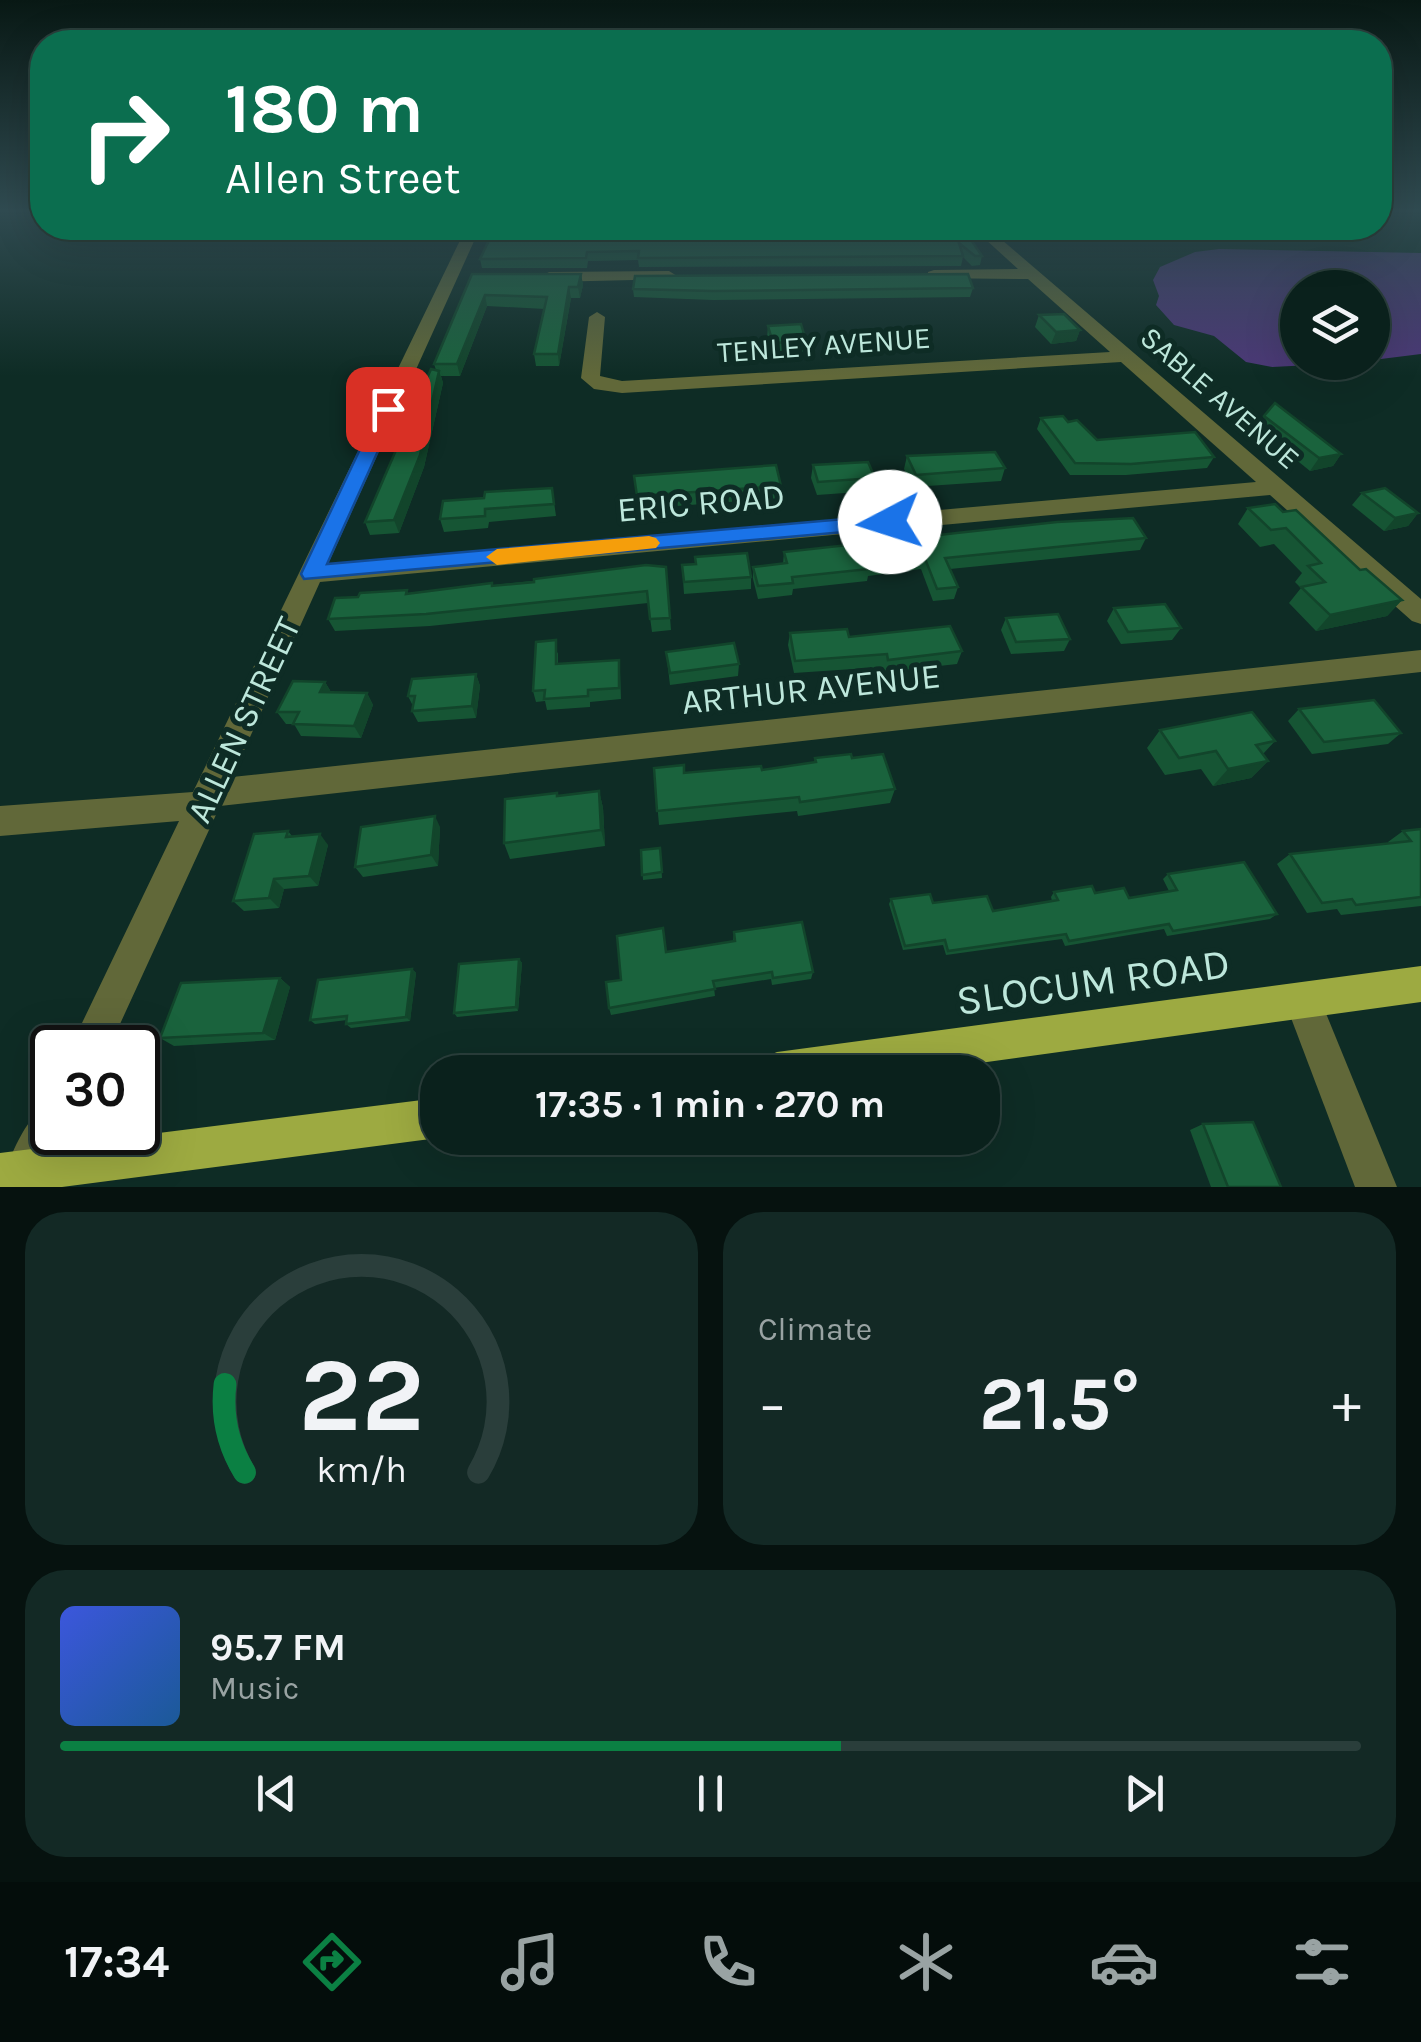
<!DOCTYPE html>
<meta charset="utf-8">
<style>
body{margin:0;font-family:Karla,sans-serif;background:#132925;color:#f1f3f6;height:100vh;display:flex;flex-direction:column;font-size:38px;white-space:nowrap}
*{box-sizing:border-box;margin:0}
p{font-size:32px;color:#99a3a3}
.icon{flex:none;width:55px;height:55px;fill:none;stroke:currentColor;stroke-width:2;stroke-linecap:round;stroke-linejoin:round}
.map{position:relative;height:1187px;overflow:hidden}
.side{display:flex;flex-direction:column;gap:25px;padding:25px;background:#06120f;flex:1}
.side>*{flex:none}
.hud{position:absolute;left:30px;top:30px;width:1362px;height:210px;border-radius:40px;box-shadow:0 10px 40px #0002,0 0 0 2px #2a3e3b;background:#0b6e4f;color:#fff;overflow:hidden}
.controls{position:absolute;left:1280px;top:270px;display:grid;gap:20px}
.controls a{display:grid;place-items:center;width:110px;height:110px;border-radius:50%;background:#0a211c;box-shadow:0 10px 40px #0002,0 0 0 2px #2a3e3b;font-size:50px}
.speed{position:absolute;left:30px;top:1025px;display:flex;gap:20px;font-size:50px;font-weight:700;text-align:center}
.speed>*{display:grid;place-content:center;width:130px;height:130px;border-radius:50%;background:#0a211c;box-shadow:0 10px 40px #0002,0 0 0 2px #2a3e3b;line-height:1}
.speed .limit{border:5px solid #111;border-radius:15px;background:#fff;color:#111}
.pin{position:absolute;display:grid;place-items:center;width:85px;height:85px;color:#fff;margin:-42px;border-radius:20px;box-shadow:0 5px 15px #0006}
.me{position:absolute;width:110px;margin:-55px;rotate:265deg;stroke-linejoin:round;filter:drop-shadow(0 0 8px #0008)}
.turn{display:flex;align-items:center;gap:35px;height:210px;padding:0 30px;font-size:45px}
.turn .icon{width:130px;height:130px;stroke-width:2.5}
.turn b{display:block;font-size:70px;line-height:85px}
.big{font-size:75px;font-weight:700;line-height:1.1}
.side .tile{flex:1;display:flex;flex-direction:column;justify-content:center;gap:15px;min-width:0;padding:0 35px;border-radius:40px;background:#132925}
.side .dial{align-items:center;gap:0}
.dial svg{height:260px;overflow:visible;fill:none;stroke:#2a3e3b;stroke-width:7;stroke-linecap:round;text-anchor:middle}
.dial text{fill:#f1f3f6;stroke:none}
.song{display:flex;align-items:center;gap:30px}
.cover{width:120px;height:120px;border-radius:15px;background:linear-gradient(135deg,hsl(230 70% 55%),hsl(210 70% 35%))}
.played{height:10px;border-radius:5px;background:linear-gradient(90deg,#0b8043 60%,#2a3e3b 60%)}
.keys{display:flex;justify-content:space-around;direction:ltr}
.heat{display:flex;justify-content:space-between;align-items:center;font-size:55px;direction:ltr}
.side .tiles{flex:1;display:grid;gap:25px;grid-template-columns:1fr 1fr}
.tile:last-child{grid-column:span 2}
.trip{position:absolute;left:420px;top:1055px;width:580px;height:100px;border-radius:40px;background:#0a211c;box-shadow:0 10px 40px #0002,0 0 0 2px #2a3e3b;font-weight:700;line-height:100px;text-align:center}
.tab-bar{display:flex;height:160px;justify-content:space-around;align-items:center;background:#040d0b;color:#99a3a3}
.tab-bar .icon{width:70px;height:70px}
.tab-bar .on{color:#0b8043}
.tab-bar b{font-size:45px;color:#f1f3f6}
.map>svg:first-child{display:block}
</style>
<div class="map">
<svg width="1421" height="1187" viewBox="0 0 1421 1187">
<rect width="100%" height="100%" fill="#0e2c25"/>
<polygon fill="#4c3878" points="1219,249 1421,253 1421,354 1373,360 1372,288 1298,288 1298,362 1351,363 1272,367 1246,362 1214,336 1174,325 1156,305 1159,296 1153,280 1160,267 1195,252"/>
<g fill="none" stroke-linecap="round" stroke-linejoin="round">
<g fill="#616839" fill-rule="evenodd">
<polygon points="466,228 480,228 328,564 1256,482 1121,362 622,393 594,389 581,378 589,317 597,312 605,317 600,376 622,381 1110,352 1028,279 928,278 928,272 934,270 1018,269 973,228 988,228 1421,599 1421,624 1412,621 1270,495 320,582 232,777 1421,650 1421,672 220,806 109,1048 70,1048 179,821 0,836 0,806 193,792"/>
<polygon points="669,271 677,276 675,279 549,282 541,277 549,272"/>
<polygon points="1303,984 1316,989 1397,1187 1355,1187 1285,1002 1290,989"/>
<path d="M52,1103V1132H68L41,1187H8L3,1176C13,1151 27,1113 52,1103Z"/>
</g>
<g fill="#9daa41" fill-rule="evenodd">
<polygon points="1421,966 1421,1002 914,1072 757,1072 763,1058 777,1052"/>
<polygon points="438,1098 438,1138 62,1187 0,1187 0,1153"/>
</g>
</g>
<g fill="#165534">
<polygon points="963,228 982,256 980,265 972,266 963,257 961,266 639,267 638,260 588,261 587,268 482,268 480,259"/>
<polygon points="472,274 581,274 583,285 580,298 571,298 559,366 536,366 534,354 545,309 487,306 460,376 441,376 443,383 424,467 399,533 370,535 365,522 436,370 434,364"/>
<polygon points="973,288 970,297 713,300 634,297 633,289"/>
<polygon points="1039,315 1080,330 1076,341 1051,344 1035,327"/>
<polygon points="768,326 806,341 805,353 773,355 767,338"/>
<polygon points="1264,416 1341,454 1333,466 1310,471 1257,428"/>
<polygon points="1041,418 1068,422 1097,440 1214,457 1207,468 1126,475 1070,475 1037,429"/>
<polygon points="907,456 1005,468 1001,481 913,487 904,469"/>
<polygon points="813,465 875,478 873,491 817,495 811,478"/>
<polygon points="634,476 781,486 780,498 638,509"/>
<polygon points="552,488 556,516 489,522 488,528 444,532 440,519 484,498"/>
<polygon points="1362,493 1418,513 1408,526 1384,531 1352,505"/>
<polygon points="1248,508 1283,512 1402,600 1387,616 1316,631 1289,603 1301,588 1295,582 1302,573 1274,544 1260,547 1238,524"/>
<polygon points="1146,538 1140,550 950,569 958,587 954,599 933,601 921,569 868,576 867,581 793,589 792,595 758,599 753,579 753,567 783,564 784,552"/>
<polygon points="695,557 751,577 751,589 684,594 682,565 695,564"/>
<polygon points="666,567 671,630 652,632 648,603 430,626 335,631 328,619 407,590 408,594"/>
<polygon points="1114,608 1181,628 1172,640 1121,644 1107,621"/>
<polygon points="1006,618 1070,639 1064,651 1011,654 1001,630"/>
<polygon points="790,633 849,637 962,651 957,664 885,672 883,667 794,673 788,645"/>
<polygon points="558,652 558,664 620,671 621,699 590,702 590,707 547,710 545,701 536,702 533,691"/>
<polygon points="666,652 739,664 738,676 670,685"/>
<polygon points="476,674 480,686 476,718 418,722 412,711 413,706 408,696"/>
<polygon points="325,682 331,692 367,693 373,705 361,738 301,736 294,724 286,724 277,712"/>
<polygon points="1299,709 1401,733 1388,744 1312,754 1288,721"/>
<polygon points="1160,730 1275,741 1263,754 1268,761 1251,778 1213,786 1201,769 1165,775 1147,748"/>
<polygon points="815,758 852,758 895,789 890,803 798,816 797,811 659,825 654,768 684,773 762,770 814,763"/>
<polygon points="599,791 603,808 605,846 510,859 504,843"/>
<polygon points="440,827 438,866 363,877 355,867"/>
<polygon points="1421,829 1421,906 1341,915 1337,909 1307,913 1277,864 1290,854 1389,843 1388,842 1403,831"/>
<polygon points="288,831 292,836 328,845 318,886 284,889 279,908 244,911 233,901"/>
<polygon points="660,848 662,878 643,880 641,850"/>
<polygon points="1168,874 1277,914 1270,919 1167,936 1164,929 1065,946 1062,939 946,955 943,945 903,950 889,904 891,899 993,911 1052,901 1051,897 1054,892 1095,893 1129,898 1169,891 1163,879"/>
<polygon points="734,932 813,972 811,979 772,985 771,979 714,988 715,996 611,1015 609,1008 621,980 666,952 733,941"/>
<polygon points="519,959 522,963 518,1011 457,1017 454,1013"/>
<polygon points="412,969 416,973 410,1021 351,1028 346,1024 347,1020 315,1024 310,1020"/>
<polygon points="280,978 290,987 275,1040 174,1046 160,1038"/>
<polygon points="1203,1124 1281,1187 1211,1187 1190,1130"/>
</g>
<g fill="#12452b">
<polygon points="581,274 583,285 580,298 578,287"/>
<polygon points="569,287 571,298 559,366 558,354"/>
<polygon points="485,295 487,306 460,376 457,364"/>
<polygon points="1080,330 1076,341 1051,344 1056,332"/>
<polygon points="439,371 443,383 424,467 399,533 394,520"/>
<polygon points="1341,454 1333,466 1310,471 1319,458"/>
<polygon points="1418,513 1408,526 1384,531 1395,518"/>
<polygon points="1402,600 1387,616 1316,631 1330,615"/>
<polygon points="476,674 480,686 476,718 472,706"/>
<polygon points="325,682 332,694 320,692"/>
<polygon points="367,693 373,705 361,738 354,726"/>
<polygon points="1268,761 1251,778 1213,786 1228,769"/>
<polygon points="599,791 603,808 605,846 601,830"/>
<polygon points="435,816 440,827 438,866 431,855"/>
<polygon points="320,834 328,845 318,886 309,876"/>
<polygon points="274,879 284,889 279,908 269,898"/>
<polygon points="519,959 522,963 518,1011 516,1007"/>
<polygon points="412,969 416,973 410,1021 406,1017"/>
<polygon points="280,978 290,987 275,1040 263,1033"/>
</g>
<g fill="#1a633d" stroke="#12452b" stroke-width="2.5">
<polygon points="495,228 963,228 982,256 975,256 959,243 963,256 638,258 639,251 587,252 586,258 480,259"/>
<polygon points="472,274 581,274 578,287 569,287 558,354 534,354 547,297 485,295 457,364 434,364"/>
<polygon points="968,274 973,288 713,291 633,289 635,276"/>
<polygon points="1064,314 1080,330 1056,332 1039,315"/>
<polygon points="801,324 806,341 773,343 768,326"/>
<polygon points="431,369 439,371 420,455 394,520 365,522"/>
<polygon points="1275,403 1341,454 1319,458 1264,416"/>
<polygon points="1063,416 1068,422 1077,420 1097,440 1195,432 1214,457 1131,464 1075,463 1041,418"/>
<polygon points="995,452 1005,468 916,475 907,456"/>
<polygon points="868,462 875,478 818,482 813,465"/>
<polygon points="776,465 781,486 637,496 634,476"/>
<polygon points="552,488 554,504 485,509 485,516 440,519 443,501 484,498 485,492"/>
<polygon points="1385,488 1418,513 1395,518 1362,493"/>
<polygon points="1275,504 1283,512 1296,510 1360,570 1366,569 1402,600 1330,615 1301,587 1325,582 1308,566 1321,563 1286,528 1271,530 1248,508"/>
<polygon points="1133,518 1146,538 945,558 958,587 937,589 924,556 867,564 869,569 792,577 793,583 758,586 753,567 787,563 784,552 1057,522"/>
<polygon points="747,553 751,577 684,582 682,565 696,564 695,557"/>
<polygon points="646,565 666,567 670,618 650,619 647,591 426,614 328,619 335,598 358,597 360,593 407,590 406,594 492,583 492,586 534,582 534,579"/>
<polygon points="1165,604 1181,628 1128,632 1114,608"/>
<polygon points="1058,614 1070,639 1016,642 1006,618"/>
<polygon points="950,626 962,651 888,660 887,654 795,661 790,633 847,629 849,637"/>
<polygon points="556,640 556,664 619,660 619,688 588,690 588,696 544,699 545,690 533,691 536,642"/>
<polygon points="734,643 739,664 670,673 666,652"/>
<polygon points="476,674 472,706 412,711 415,696 408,696 412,679"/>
<polygon points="293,681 325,682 320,692 367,693 354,726 293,724 299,712 277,712"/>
<polygon points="1374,700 1401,733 1324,742 1299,709"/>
<polygon points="1252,712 1275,741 1256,745 1268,761 1228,769 1216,751 1179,758 1160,730"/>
<polygon points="851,754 852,758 883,754 895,789 800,802 799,797 657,811 654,768 684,765 684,773 761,766 762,770 816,762 815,758"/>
<polygon points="599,791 601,830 504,843 505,799 557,793 557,796"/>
<polygon points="435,816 431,855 355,867 361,827"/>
<polygon points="1421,829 1421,897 1356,905 1352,899 1322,903 1290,854 1411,841 1403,831"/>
<polygon points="288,831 286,837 320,834 309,876 274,879 269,898 233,901 254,834"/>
<polygon points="660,848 662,872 642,875 641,850"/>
<polygon points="1244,862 1277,914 1173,931 1169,924 1069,941 1066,934 948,951 945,940 905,946 891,899 930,894 933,903 987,896 993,911 1058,900 1054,892 1092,886 1095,893 1124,888 1129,898 1177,890 1168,874"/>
<polygon points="802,922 813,972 773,978 772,972 713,981 715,989 609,1008 606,982 621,980 617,936 663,928 666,952 735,941 734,932"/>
<polygon points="519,959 516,1007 454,1013 459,964"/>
<polygon points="412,969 406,1017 346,1024 347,1016 310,1020 318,980"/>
<polygon points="280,978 263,1033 160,1038 181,983"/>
<polygon points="1253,1122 1281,1187 1228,1187 1203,1124"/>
</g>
<linearGradient id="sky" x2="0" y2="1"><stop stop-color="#081814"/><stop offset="0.56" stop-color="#304b51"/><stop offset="1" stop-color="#304b51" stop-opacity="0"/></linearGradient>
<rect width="1421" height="376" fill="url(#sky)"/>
<polygon fill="#1a73e8" stroke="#114b97" stroke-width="2.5" points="388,404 397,409 327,564 890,515 901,522 890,528 304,579 301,574 379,409"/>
<polygon fill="#f59e0b" points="649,536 656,538 660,543 656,548 497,565 486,557 497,549"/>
<g text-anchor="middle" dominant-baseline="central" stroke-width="10" stroke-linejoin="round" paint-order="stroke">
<g font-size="30" fill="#bde7db" stroke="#0e2c25">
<text transform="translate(824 345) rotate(-4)">TENLEY AVENUE</text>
<text transform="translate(1220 398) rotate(41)">SABLE AVENUE</text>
</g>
<g font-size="35" fill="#bde7db" stroke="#0e2c25">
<text transform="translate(701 503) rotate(-5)">ERIC ROAD</text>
<text transform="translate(811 689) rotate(-6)">ARTHUR AVENUE</text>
<text transform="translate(244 720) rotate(-65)">ALLEN STREET</text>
</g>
<g font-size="42" fill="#bde7db" stroke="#0e2c25">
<text transform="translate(1093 982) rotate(-8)">SLOCUM ROAD</text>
</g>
</g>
</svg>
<div class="controls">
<a><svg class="icon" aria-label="layers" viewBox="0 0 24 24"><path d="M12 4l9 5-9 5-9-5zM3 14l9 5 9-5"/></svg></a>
</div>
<div class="speed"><div class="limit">30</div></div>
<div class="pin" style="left:388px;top:409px;background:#d93025"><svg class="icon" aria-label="arrive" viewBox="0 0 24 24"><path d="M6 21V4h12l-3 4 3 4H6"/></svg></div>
<svg class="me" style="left:890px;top:522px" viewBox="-20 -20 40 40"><circle r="19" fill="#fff"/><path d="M0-13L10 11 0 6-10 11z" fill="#1a73e8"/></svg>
<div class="trip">17:35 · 1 min · 270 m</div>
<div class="hud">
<div class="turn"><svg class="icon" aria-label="right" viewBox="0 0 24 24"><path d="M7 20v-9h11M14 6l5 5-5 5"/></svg><div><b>180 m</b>Allen Street</div></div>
</div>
</div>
<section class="side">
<div class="tiles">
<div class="tile dial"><svg viewBox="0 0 100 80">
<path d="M14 69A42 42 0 1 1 86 69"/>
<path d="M14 69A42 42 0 0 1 8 42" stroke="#0b8043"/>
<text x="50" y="56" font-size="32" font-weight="700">22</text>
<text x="50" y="72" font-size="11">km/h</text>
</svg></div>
<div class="tile"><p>Climate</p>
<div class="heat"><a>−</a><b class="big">21.5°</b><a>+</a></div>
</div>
<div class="tile">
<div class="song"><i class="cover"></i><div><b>95.7 FM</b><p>Music</p></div></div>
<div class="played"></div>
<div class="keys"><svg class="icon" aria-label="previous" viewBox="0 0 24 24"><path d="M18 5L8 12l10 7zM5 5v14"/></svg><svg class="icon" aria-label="pause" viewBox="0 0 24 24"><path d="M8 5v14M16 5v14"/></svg><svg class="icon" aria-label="next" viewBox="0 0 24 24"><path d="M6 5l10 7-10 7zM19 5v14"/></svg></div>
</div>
</div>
</section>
<nav class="tab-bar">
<b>17:34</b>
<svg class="icon on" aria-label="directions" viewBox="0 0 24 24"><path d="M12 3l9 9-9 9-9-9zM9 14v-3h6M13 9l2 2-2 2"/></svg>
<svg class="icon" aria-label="music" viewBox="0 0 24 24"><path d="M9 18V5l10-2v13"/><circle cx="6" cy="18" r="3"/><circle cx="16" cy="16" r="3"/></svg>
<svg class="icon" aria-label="phone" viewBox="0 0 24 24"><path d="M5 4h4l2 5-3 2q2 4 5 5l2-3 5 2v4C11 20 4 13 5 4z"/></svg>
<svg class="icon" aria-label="climate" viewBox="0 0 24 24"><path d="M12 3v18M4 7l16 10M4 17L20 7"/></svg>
<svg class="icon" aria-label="car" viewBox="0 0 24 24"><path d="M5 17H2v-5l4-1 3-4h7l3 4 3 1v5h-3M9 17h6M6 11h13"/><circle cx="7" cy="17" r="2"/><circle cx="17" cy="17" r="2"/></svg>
<svg class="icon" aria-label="filters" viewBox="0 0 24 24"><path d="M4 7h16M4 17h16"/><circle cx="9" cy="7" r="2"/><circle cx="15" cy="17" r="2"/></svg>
</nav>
